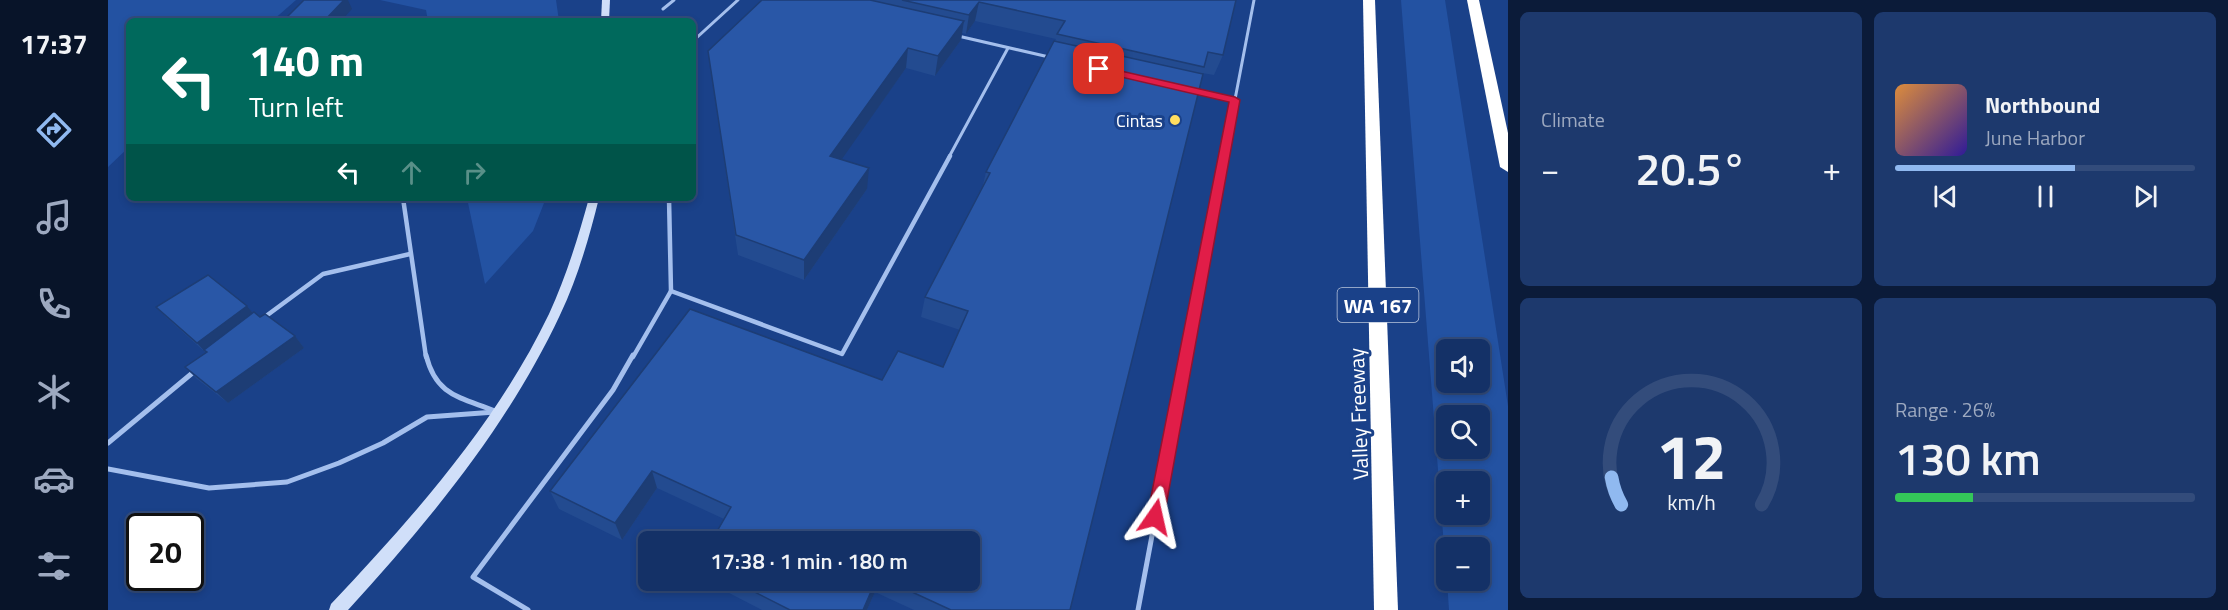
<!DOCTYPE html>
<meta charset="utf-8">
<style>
body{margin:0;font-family:"Titillium Web",sans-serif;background:#1d396d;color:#f1f3f6;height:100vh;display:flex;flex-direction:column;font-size:22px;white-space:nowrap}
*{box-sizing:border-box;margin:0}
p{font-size:20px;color:#9da9c0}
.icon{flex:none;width:33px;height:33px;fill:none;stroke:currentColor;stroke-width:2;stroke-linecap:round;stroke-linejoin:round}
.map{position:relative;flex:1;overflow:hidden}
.sheet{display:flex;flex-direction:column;gap:12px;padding:12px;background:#0b1b39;width:720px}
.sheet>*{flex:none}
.top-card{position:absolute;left:18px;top:18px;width:570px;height:183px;border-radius:9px;box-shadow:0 3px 9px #0003,0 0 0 2px #334c7b;background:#00695c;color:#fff;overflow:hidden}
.fabs{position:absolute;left:1328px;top:339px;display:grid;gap:12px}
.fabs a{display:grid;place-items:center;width:54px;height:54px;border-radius:9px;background:#143167;box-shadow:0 3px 9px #0003,0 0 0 2px #334c7b;font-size:30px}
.speed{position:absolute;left:18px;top:513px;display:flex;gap:12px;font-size:30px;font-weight:700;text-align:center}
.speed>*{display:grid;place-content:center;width:78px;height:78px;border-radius:50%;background:#143167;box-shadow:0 3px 9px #0003,0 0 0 2px #334c7b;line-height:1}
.speed .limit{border:3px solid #111;border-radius:9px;background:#fff;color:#111}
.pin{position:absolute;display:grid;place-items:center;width:51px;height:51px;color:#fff;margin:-26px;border-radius:12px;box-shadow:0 3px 9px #0006}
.me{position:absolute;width:66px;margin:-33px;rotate:11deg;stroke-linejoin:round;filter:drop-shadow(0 0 4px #0008)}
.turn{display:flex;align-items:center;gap:21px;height:126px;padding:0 24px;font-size:27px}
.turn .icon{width:78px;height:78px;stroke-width:2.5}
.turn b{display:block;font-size:42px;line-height:51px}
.lanes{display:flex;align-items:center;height:57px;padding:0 24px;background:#0003;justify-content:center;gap:30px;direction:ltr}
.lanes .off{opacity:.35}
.big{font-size:45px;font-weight:600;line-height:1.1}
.sheet .tile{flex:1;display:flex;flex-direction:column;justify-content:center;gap:9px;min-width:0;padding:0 21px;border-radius:9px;background:#1d396d}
.sheet .dial{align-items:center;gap:0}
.dial svg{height:156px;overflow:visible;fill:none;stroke:#334c7b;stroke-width:7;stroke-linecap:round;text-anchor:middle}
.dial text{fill:#f1f3f6;stroke:none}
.song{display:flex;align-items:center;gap:18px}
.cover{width:72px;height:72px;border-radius:9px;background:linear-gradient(135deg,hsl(30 70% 55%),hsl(250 70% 35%))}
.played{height:6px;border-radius:3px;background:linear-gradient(90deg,#90b9f0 60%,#334c7b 60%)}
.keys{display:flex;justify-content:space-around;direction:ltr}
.heat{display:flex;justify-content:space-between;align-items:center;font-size:33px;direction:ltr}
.charge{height:9px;border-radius:4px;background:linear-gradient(90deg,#34c759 26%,#334c7b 0)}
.sheet .tiles{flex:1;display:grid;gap:12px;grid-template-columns:repeat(2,1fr)}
.trip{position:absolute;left:530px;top:531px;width:342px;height:60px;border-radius:9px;background:#143167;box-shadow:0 3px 9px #0003,0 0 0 2px #334c7b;font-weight:600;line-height:60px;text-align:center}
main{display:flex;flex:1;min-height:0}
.tab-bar{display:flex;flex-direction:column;width:108px;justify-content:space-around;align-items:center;background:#081429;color:#9da9c0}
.tab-bar .icon{width:42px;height:42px}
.tab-bar .selected{color:#90b9f0}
.tab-bar b{font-size:27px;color:#f1f3f6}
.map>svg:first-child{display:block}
</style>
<main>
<nav class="tab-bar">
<b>17:37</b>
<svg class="icon selected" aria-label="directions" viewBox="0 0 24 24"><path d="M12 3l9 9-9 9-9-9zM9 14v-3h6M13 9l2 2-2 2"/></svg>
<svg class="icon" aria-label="music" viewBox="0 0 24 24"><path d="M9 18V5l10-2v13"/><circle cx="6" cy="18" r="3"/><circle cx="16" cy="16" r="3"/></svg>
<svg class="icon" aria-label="phone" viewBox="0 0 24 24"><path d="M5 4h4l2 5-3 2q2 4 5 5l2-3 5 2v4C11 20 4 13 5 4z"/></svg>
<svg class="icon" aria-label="climate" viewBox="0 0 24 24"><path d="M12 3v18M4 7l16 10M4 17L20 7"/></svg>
<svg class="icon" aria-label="car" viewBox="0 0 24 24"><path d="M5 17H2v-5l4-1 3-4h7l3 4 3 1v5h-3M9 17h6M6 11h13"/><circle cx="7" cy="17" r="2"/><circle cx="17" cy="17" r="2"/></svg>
<svg class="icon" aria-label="filters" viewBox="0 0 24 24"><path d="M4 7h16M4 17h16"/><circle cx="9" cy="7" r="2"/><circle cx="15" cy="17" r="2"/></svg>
</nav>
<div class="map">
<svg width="1400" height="610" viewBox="0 0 1400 610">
<rect width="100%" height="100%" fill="#1a4189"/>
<g fill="#2352a2" fill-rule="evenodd">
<polygon points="0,0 188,0 164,21 21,21 21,147 0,167"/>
<polygon points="272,0 448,0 451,21 320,21 318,10"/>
<path d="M1293,0H1337L1400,406V610H1341L1339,581L1371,580V548H1338V571ZM1338,350H1371V382H1338ZM1338,416H1371V448H1338ZM1338,482H1371V514H1338Z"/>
<polygon points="359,198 438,198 425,231 377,284"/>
</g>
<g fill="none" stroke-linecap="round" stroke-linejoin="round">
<g stroke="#a4bfed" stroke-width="3">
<polyline points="555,9 566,0"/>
<polyline points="850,36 941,57"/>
<polyline points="585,41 630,0"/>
<polyline points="1087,91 1127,100"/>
<polyline points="841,157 900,48"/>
<polyline points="1116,157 1146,0"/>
</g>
<g stroke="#a4bfed" stroke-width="4.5">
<polyline points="295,198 318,357"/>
<polyline points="563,291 734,354 842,156"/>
<polyline points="154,319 215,274 302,254"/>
<polyline points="525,357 563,291 561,198"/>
<polyline points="1078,357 1116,156"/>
</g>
<g stroke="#a4bfed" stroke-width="5">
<path d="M318,355C328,396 352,397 387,411"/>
<polyline points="0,443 88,370"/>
<polyline points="0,469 101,488 179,482 231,463 275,443 319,417 387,412"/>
<polyline points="420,610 365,577 505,390 525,355"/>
<polyline points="1030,610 1078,355"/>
</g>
<g fill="#d0dff9" fill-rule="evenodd">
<polygon points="494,0 502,0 501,21 493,21"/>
<path d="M481,198H491C481,238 470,277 452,315C400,426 322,520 240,610H221L223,604C306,516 388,424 441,314C458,277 470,238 481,198Z"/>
</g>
<g fill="#fff" fill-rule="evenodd">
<polygon points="1255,0 1267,0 1290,610 1266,610"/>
<polygon points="1359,0 1371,0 1400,133 1400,172 1392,167"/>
</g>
</g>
<g fill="#234b90">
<polygon points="654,0 1128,0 1115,55 1106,75 1094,73 1093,74 962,610 806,610 767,592 759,610 654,610 596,580 861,580 616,519 549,488 514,540 451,509 442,491 774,380 835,367 852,330 813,317 817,297 875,185 878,172 948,39 867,21 858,34 854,33 853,40 827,76 798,68 733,159 759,189 696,280 630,255 600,51"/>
<polygon points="139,306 145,313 187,336 196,348 120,403 89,379 77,367 98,353 59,318 48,307"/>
</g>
<g fill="#1d3d75">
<polygon points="236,0 240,0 244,9 233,21 216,21"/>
<polygon points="871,2 867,21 858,34 861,15"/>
<polygon points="856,21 853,40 827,76 830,56"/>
<polygon points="800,48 798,68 722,176 722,156"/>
<polygon points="761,168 759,189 696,280 696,260"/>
<polygon points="139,306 149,318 100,355 89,343"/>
<polygon points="187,336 196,348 120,403 108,392"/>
<polygon points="544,471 549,488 514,540 507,523"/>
<polygon points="768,580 769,580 767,592 759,610 755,610"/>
</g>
<g fill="#2957a7" stroke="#1d3d75" stroke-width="1.5">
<polygon points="196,0 236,0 216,21 175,21"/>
<polygon points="654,0 762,0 856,21 830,56 800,48 722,156 761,168 696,260 628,235 600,51"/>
<polygon points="794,0 1128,0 1115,55 1100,52 1096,67 949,34 957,21 871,2 861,15"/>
<polygon points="946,41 1095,74 962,610 843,610 778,580 861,580 861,542 603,542 623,507 544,471 507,523 442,491 582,309 774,380 790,351 835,367 860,311 817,297 882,173 878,172"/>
<polygon points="100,275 139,306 89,343 48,307"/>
<polygon points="146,312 152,317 157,314 187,336 108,392 77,367 99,352 96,350"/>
<polygon points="623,580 768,580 755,610 682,610"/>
</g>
<polygon fill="#e11d48" stroke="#92132f" stroke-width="1.5" points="991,66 1127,97 1132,100 1056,517 1053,523 1047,525 1041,523 1039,517 1121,102 987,71 987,67"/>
<circle fill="#ffde60" stroke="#1a4189" stroke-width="2" cx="1067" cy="120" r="6"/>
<g text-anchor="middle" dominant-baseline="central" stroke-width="6" stroke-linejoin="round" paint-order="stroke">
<g font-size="18" fill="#fff" stroke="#1a4189" text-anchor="end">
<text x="1055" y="120">Cintas</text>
</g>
<rect fill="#1a4189" stroke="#bac6dc" stroke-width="1.5" x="1229.5" y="288" width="81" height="34" rx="4.5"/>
<g font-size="20" font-weight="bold" fill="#fff">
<text x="1270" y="305">WA 167</text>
</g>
<g font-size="21" fill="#fff" stroke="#1a4189">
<text transform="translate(1250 414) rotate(-92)">Valley Freeway</text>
</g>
</g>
</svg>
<div class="fabs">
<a><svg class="icon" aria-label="sound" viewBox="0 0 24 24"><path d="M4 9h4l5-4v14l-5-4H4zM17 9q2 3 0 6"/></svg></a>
<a><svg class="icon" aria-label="search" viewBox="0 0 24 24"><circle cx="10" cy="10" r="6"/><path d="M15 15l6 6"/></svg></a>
<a>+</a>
<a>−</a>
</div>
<div class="speed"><div class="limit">20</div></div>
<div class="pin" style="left:991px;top:69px;background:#d93025"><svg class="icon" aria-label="arrive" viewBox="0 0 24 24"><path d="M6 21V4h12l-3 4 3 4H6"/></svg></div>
<svg class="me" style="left:1047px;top:517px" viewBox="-20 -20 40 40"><path d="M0-17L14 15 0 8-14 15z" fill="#e11d48" stroke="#fff" stroke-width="4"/></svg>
<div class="trip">17:38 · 1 min · 180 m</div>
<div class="top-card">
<div class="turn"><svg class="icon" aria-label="left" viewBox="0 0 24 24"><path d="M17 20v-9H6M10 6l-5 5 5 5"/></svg><div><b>140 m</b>Turn left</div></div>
<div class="lanes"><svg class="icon" aria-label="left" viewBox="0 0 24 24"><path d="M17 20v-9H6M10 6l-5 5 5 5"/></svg><svg class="icon off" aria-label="ahead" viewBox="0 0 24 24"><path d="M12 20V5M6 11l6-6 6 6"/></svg><svg class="icon off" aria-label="right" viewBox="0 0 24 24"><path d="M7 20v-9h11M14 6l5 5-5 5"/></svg></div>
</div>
</div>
<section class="sheet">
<div class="tiles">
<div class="tile"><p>Climate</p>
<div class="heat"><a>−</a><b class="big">20.5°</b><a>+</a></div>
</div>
<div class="tile">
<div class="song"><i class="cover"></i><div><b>Northbound</b><p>June Harbor</p></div></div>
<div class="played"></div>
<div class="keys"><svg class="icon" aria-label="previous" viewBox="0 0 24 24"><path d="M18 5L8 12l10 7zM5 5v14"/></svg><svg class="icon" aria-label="pause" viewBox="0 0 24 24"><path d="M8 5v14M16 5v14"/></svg><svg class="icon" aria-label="next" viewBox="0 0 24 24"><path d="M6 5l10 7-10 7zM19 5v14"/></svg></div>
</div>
<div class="tile dial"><svg viewBox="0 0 100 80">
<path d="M14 69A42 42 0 1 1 86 69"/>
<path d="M14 69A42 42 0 0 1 9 55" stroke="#90b9f0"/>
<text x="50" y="56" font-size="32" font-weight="700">12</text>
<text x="50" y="72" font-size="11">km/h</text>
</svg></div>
<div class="tile"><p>Range · 26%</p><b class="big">130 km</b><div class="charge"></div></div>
</div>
</section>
</main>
